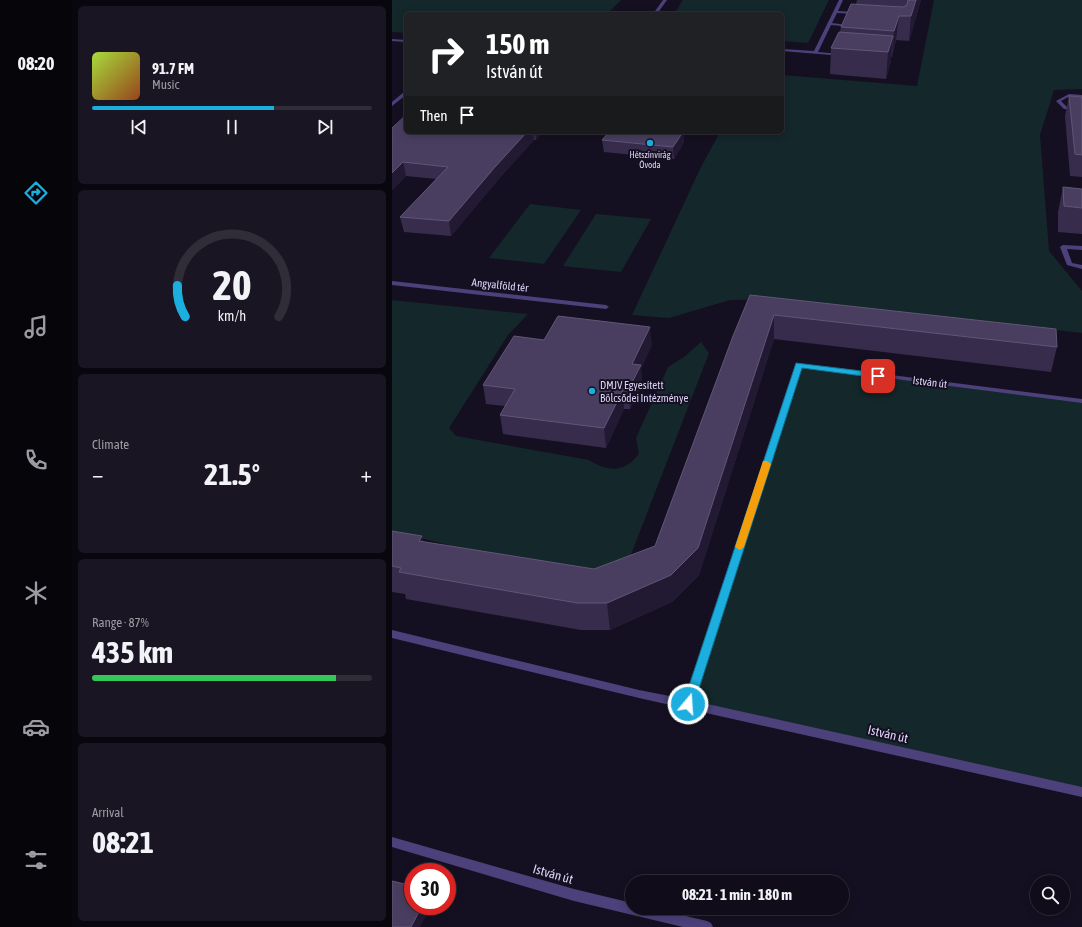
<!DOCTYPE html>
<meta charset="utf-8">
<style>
body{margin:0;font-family:"Asap Condensed",sans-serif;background:#191522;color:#f1f3f6;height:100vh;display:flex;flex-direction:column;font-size:15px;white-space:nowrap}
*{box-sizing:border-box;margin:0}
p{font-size:13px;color:#9c9ba2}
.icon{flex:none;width:22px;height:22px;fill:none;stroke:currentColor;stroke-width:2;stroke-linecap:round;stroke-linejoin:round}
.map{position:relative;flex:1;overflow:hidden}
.sheet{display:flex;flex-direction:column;gap:6px;padding:6px;background:#09070e;width:320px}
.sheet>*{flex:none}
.guide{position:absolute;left:12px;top:12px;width:380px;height:122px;border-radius:6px;box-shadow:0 2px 10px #0003,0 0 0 1px #302c38;background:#202124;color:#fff;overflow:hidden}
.buttons{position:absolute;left:638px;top:875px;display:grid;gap:8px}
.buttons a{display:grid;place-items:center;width:40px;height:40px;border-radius:50%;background:#100c19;box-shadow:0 2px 10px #0003,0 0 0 1px #302c38;font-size:20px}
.speed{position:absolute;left:12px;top:863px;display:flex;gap:8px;font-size:20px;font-weight:700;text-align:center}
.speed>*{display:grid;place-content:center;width:52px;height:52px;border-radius:50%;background:#100c19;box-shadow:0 2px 10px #0003,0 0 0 1px #302c38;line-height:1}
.speed .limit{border:6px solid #d22;background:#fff;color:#111}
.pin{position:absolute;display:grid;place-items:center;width:34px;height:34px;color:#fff;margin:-17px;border-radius:8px;box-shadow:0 2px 6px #0006}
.me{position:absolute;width:44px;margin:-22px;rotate:18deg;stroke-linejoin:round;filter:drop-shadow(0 0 3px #0008)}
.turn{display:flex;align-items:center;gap:14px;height:84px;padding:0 16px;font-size:18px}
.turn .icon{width:52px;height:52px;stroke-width:2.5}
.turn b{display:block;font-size:28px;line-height:34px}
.then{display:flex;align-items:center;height:38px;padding:0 16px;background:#0003;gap:8px;font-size:15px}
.big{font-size:30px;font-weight:700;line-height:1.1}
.sheet .card{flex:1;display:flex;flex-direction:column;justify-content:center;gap:6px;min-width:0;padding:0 14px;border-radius:6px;background:#191522}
.sheet .dial{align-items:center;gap:0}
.dial svg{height:104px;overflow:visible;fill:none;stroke:#302c38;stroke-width:7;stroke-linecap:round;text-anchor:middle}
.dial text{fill:#f1f3f6;stroke:none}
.song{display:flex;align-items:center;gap:12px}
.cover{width:48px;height:48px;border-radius:6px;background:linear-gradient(135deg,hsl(80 70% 55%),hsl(20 70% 35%))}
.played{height:4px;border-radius:2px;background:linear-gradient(90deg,#1caedf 65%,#302c38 65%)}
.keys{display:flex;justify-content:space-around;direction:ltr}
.heat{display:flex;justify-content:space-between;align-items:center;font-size:22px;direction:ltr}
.charge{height:6px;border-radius:3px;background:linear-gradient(90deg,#34c759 87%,#302c38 0)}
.trip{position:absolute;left:233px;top:875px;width:224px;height:40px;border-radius:20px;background:#100c19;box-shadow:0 2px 10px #0003,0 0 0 1px #302c38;font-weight:700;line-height:40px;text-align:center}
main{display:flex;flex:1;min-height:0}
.tabs{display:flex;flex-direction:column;width:72px;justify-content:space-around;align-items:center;background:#06050a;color:#9c9ba2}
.tabs .icon{width:28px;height:28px}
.tabs .selected{color:#1caedf}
.tabs b{font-size:18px;color:#f1f3f6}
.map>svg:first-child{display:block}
</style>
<main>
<nav class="tabs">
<b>08:20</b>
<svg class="icon selected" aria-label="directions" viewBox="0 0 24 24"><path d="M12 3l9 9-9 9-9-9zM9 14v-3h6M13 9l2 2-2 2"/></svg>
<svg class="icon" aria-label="music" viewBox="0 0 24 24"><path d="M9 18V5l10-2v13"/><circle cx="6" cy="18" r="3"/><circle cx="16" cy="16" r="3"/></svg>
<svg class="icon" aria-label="phone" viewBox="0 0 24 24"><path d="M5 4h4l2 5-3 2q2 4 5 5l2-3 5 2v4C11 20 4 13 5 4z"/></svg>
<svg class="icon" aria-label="climate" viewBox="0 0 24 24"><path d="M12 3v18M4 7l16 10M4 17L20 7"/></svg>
<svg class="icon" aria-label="car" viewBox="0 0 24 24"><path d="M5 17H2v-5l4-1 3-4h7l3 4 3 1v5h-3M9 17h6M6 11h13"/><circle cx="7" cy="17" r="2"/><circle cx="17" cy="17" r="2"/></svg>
<svg class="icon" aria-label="filters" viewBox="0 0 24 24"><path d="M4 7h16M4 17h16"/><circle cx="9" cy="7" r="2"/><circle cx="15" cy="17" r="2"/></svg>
</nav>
<section class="sheet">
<div class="card">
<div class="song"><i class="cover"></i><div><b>91.7 FM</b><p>Music</p></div></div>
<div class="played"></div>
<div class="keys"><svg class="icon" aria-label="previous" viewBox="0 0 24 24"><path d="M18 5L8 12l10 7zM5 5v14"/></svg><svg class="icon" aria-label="pause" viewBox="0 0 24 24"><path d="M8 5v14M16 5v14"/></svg><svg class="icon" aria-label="next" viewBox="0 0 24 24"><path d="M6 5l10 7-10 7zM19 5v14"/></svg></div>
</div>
<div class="card dial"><svg viewBox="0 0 100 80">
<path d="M14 69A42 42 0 1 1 86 69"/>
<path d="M14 69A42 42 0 0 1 8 45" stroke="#1caedf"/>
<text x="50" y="56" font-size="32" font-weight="700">20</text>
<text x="50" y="72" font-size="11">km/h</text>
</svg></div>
<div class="card"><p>Climate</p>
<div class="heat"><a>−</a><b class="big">21.5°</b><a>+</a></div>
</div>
<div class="card"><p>Range · 87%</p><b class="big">435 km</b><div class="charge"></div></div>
<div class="card"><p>Arrival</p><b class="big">08:21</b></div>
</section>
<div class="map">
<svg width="690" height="927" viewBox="0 0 690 927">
<rect width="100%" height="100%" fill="#151021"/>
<g fill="#14272a">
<polygon points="0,0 229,0 215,14 14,14 14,33 0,32"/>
<polygon points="291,0 437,0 416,43 390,41 390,14 282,14"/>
<polygon points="542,0 690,0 690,89 662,90 648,135 657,251 690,291 690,333 394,299 338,300 277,318 240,315 308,169 328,132 390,132 390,75 525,86"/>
<polygon points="138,204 189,210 152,264 97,258"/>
<polygon points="204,214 259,219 229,272 171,266"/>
<path d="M0,300L136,314L116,335L57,428L64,436L197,460C216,472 232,473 247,454L244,438L276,367L292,357L309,342L317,353L235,565L223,575L161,571L0,531Z"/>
<polygon points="407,365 690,401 690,792 296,704"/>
</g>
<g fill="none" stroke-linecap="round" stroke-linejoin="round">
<g fill="#4c417a" fill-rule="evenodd">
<polygon points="271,0 275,0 265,14 261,14"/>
<polygon points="447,0 451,0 446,11 465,12 467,13 465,14 445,13 440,23 463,26 461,27 439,25 426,52 449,54 451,54 451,56 390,51 390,49 422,51"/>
<polygon points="0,39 14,40 14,42 0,41"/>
<polygon points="12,92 14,92 14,95 0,106 0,102"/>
<polygon points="677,94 690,95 690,97 678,96 669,101 675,107 690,108 690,110 672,109 664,101"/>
<polygon points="671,245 690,246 690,250 675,249 680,263 690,265 690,269 675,265 668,247"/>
<polygon points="0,281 214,305 217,307 214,309 0,285"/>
<polygon points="404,363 690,399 690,403 410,367 302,701 690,787 690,797 247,698 0,638 0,630 247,690 293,699"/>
</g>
<polygon fill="#4c417a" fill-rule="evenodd" points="0,837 182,889 240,903 240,908 260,908 315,921 319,923 321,927 291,927 182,901 0,847"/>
</g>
<g fill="#372c4c">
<polygon points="465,0 529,0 517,41 504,40 500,57 499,57 499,61 494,79 438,74 439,48 448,32 449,27 464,4"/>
<polygon points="677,96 690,97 690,177 678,176 673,116"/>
<polygon points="14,132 151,132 144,140 142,140 105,181 59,236 12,232 8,217 44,179 14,176 0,190"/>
<polygon points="217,132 292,132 292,142 282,159 212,152 210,140"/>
<polygon points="671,187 690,189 690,234 666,232 666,212"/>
<polygon points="358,295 665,347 659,372 382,339 307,575 280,602 218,630 189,630 14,599 13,594 0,592 0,531 30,536 31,542 202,569 263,546"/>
<polygon points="152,340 260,345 249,368 250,384 238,409 232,409 214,448 111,434 108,415 113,406 94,404 91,385"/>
</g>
<g fill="#221933">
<polygon points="524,0 529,0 517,41 519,16"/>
<polygon points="507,16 504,40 500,57 502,31"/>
<polygon points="501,36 499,61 494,79 496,52"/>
<polygon points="135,132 141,132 142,140 105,181 59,236 57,221 103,167"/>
<polygon points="143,132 151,132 144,140"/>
<polygon points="291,132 292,132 292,142 282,159 281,147"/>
<polygon points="11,162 14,176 0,190 0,173"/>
<polygon points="382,315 382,339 307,575 280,602 218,630 215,603 306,548"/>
<polygon points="258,327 260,345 249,368 250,384 238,409 236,390 240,364"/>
<polygon points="231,390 232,409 214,448 212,428"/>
<polygon points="30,536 37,563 27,541"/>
<polygon points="30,906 39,906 28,927 19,927"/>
</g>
<g fill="#493e5f" stroke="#605677">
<polygon points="516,0 524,0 519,16 507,16 502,31 449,27 459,4 511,7 515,5"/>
<polygon points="447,32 501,36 496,52 439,48"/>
<polygon points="677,96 690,97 690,155 683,154"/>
<polygon points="14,115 14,132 135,132 103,167 57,221 8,217 56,167 11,162 0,173 0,128"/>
<polygon points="217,132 291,132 281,147 210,140"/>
<polygon points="671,187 690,189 690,208 672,206"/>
<polygon points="358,295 664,329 665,347 382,315 306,548 279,575 215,603 185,603 7,572 9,568 0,566 0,531 30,536 27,541 202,569 263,546 341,336"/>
<polygon points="166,316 258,327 240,364 249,365 236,390 231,390 212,428 108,415 123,389 91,385 122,336 152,340"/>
<polygon points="0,881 21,886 21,906 30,906 19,927 0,927"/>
</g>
<polygon fill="#1caedf" stroke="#127191" points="404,363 486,373 491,376 486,378 410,368 302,704 301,707 292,707 291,704"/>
<polygon fill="#f59e0b" points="371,461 375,461 379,464 352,547 348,550 343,547"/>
<g fill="#1caedf" stroke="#151021" stroke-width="1.5">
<circle cx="258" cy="143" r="4"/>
<circle cx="200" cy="391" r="4"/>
</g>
<g text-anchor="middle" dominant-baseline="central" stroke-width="4" stroke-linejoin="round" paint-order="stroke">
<g font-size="9" fill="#dfd5fa" stroke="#151021">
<text x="258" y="155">Hétszínvirág<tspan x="258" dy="10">Óvoda</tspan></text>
</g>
<g font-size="11" fill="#dfd5fa" stroke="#151021">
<text transform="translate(108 285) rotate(6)">Angyalföld tér</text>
<text transform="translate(538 382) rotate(7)">István út</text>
</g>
<g font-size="11" fill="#dfd5fa" stroke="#151021" text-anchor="start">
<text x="208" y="385">DMJV Egyesített<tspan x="208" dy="13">Bölcsődei Intézménye</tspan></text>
</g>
<g font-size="13" fill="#dfd5fa" stroke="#151021">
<text transform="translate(496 734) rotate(13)">István út</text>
<text transform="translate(161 874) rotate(16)">István út</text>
</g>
</g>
</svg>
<div class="buttons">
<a><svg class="icon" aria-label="search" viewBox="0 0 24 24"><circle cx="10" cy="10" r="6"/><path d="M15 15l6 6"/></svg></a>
</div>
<div class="speed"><div class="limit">30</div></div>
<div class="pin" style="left:486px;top:376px;background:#d93025"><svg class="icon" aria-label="arrive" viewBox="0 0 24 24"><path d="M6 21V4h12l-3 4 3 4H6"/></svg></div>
<svg class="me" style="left:296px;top:704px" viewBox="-20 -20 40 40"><circle r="17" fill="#1caedf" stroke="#fff" stroke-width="3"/><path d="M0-11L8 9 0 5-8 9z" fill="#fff"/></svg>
<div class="trip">08:21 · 1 min · 180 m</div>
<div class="guide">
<div class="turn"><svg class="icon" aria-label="right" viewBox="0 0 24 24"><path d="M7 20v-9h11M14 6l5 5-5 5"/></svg><div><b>150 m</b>István út</div></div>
<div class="then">Then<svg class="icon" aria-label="arrive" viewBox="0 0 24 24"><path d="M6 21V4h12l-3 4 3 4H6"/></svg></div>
</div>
</div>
</main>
